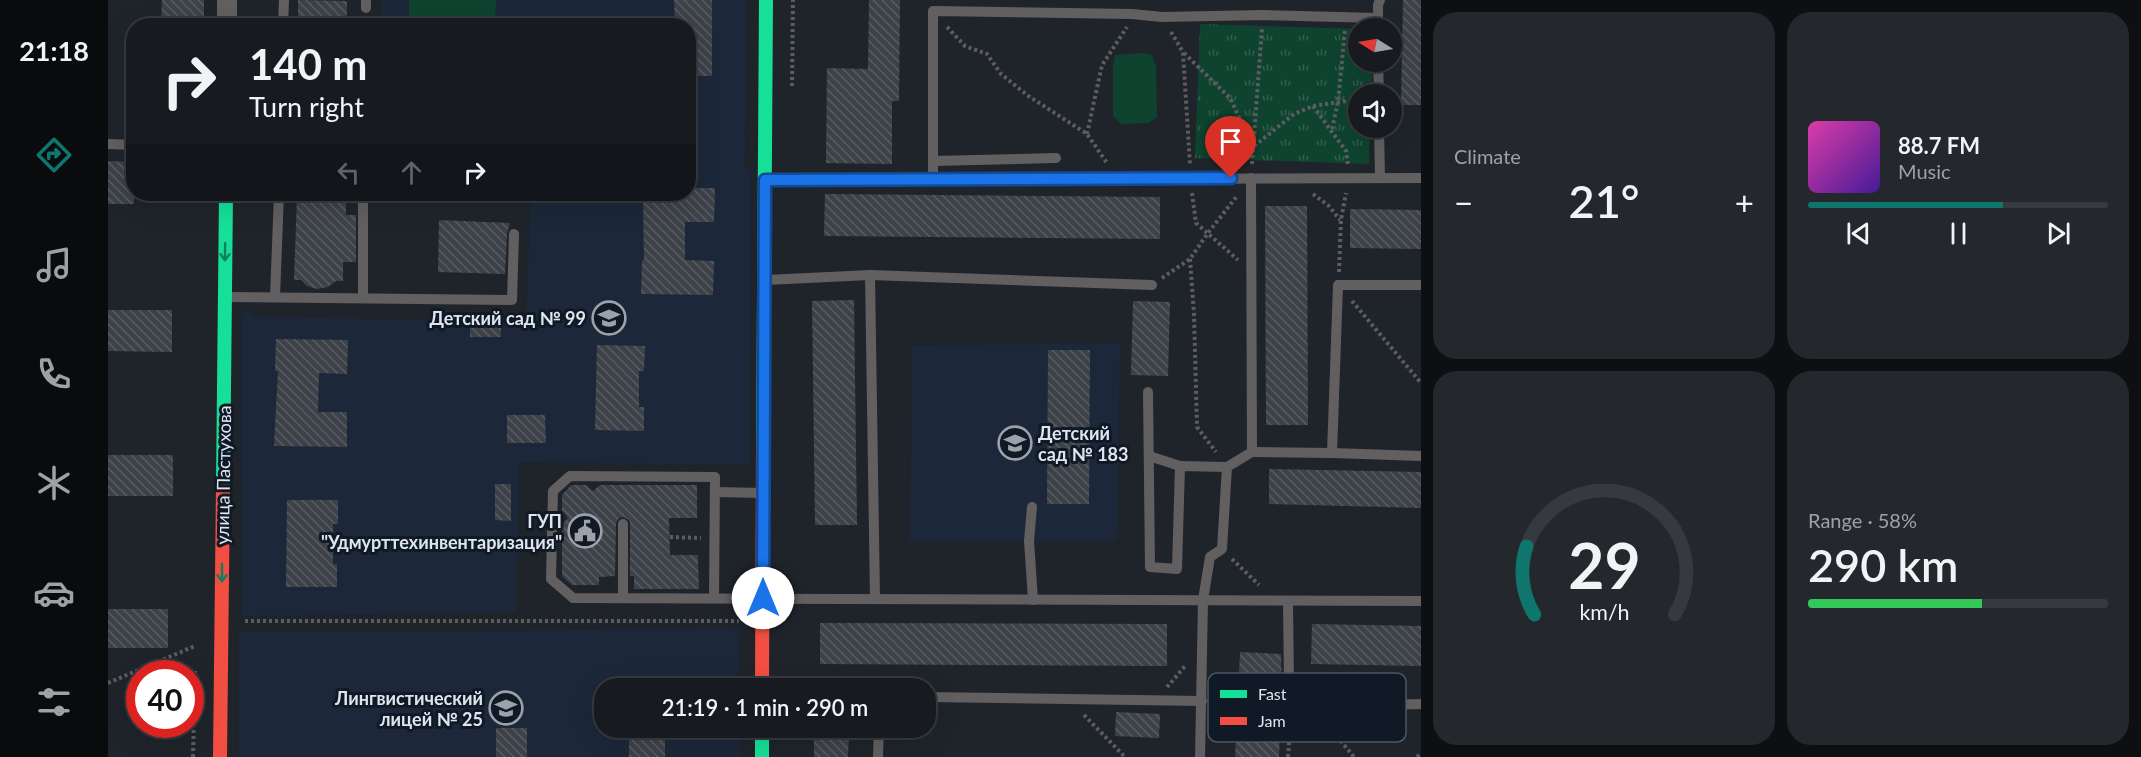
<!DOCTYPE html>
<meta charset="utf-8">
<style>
body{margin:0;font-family:Lato,sans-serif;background:#24282d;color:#f1f3f6;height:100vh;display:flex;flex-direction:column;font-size:22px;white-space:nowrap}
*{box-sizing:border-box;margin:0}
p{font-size:20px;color:#9ea1a5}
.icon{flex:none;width:33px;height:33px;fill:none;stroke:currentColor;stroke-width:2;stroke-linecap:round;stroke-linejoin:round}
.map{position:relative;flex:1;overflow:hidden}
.side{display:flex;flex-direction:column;gap:12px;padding:12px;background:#0d0f12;width:720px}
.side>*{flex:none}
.hud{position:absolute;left:18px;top:18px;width:570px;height:183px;border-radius:24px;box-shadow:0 6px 24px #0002,0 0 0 2px #36393e;background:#171b20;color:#f1f3f6;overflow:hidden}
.needle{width:39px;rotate:281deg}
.buttons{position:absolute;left:1240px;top:18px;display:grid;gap:12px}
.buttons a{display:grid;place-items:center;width:54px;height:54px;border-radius:50%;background:#171b20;box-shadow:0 6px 24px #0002,0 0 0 2px #36393e;font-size:30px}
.speed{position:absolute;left:18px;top:660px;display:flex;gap:12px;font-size:30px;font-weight:700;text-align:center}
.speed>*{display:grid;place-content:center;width:78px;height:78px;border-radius:50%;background:#171b20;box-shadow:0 6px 24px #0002,0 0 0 2px #36393e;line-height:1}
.speed .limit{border:9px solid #d22;background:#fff;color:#111}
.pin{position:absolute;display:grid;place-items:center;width:51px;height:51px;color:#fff;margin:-62px -26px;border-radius:50% 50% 50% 0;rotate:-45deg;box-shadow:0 0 6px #0007}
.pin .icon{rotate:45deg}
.me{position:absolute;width:66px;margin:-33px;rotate:0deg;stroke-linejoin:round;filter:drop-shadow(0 0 4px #0008)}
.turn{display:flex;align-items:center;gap:21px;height:126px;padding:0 24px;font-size:27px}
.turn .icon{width:78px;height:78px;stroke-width:2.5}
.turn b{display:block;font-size:42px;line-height:51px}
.lanes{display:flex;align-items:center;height:57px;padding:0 24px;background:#0003;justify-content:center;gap:30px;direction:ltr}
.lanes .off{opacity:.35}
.big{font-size:45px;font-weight:600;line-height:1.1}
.side .tile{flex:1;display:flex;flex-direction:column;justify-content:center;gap:9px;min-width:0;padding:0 21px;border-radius:24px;background:#24282d}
.side .dial{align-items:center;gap:0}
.dial svg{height:156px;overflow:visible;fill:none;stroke:#36393e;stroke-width:7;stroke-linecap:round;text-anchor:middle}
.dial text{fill:#f1f3f6;stroke:none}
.song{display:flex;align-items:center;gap:18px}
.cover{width:72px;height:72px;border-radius:9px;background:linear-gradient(135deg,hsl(320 70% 55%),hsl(260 70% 35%))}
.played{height:6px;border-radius:3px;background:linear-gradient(90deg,#0f766e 65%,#36393e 65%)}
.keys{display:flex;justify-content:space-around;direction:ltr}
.heat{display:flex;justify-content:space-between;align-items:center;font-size:33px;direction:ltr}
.charge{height:9px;border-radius:4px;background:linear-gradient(90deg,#34c759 58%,#36393e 0)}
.side .tiles{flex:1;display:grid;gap:12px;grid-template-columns:repeat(2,1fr)}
.trip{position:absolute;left:486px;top:678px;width:342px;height:60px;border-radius:24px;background:#171b20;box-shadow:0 6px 24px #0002,0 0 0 2px #36393e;font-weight:600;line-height:60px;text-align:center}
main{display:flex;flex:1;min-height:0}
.tabs{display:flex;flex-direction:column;width:108px;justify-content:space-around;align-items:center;background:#090b0d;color:#9ea1a5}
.tabs .icon{width:42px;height:42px}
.tabs .selected{color:#0f766e}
.tabs b{font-size:27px;color:#f1f3f6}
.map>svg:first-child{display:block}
</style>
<main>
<nav class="tabs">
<b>21:18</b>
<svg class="icon selected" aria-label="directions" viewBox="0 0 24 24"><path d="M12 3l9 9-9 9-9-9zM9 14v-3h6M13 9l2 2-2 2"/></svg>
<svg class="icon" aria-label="music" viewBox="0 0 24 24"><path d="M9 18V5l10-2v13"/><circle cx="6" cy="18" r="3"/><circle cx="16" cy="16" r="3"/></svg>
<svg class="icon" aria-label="phone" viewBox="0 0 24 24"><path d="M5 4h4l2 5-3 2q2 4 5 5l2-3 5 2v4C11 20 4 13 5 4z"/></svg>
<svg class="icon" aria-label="climate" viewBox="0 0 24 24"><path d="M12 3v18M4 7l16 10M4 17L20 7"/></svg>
<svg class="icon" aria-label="car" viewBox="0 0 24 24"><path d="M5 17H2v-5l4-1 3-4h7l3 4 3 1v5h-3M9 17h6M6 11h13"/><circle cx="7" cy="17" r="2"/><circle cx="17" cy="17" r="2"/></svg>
<svg class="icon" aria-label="filters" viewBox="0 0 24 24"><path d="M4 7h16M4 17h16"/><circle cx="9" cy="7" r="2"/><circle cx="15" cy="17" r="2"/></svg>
</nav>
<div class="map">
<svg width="1313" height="757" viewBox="0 0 1313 757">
<defs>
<pattern id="park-tufts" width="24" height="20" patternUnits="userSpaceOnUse" patternTransform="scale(1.5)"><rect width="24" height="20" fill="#0e432f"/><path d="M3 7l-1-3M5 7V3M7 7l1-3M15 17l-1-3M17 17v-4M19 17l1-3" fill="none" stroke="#315e4d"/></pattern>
<pattern id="building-back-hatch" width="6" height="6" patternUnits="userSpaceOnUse" patternTransform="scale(1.5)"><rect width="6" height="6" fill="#3d4248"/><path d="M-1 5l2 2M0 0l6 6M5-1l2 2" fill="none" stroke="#595d63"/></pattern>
</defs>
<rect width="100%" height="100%" fill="#1f242b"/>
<g fill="#1c2739">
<polygon points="274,0 638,0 637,169 643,169 642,465 411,462 408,612 134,616 133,313 144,313 145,317 359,320 359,314 395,314 396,317 418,317 423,194 580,194 580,26 274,25"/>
<polygon points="1012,343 1009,541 802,541 804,346"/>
<polygon points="631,628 631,688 496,688 496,728 631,728 631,757 131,757 131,632 300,632"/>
</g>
<g fill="#0e432f">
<polygon points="301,0 388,0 387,25 301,25"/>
<polygon points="1037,53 1044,56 1048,66 1049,117 1040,123 1013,124 1005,116 1005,68 1007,55"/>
</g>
<polygon fill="url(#park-tufts)" points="1092,24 1251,29 1251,62 1265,62 1263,94 1251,94 1251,128 1262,128 1261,164 1087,158"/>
<g fill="url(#building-back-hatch)">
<polygon points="54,0 96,0 96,26 53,26"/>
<polygon points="190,0 239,1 239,26 190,26"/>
<polygon points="566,0 604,0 604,76 580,76 580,26 567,26"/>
<polygon points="761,0 792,0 791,101 784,101 784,164 718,163 719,68 760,69"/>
<polygon points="1295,0 1313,0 1313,105 1293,105"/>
<polygon points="0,161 26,162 26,204 0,204"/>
<polygon points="580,188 607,188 606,222 577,222 577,260 606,261 605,295 533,294 534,260 536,260 535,194 580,194"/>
<polygon points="717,194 1052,197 1052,239 716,236"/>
<polygon points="189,196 238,198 238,215 248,215 248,262 235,262 235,281 228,281 220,287 209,289 199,286 193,280 186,280"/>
<polygon points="1157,206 1199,206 1200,425 1158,425"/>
<polygon points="1242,209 1313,210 1313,249 1242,248"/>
<polygon points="331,220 402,223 399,234 397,274 330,272"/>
<polygon points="746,300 749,525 707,525 704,301"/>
<polygon points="1025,301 1062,302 1060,376 1023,375"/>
<polygon points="0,310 64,310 64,352 0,351"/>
<rect x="362" y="316" width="31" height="21"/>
<polygon points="168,339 240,340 239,374 211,373 210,412 239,412 239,447 166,446 170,371 167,371"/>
<polygon points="489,345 537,346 536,371 531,371 531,407 536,407 536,431 487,430"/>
<polygon points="940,350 982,350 981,504 939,504"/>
<polygon points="399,415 437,415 438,443 399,443"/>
<rect x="0" y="455" width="65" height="41"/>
<polygon points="1161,469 1313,472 1313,508 1161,504"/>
<polygon points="387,484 403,484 403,521 387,520"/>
<polygon points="463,485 478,485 485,491 492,485 589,485 589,518 561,518 562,555 590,555 591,589 526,589 526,576 522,576 522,523 521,520 516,517 511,518 508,523 507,576 491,577 491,585 464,585 454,576 454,524 460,518 454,511 454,495"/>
<polygon points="179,500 230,500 230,524 225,524 225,564 229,564 229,587 178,587"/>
<rect x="0" y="609" width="60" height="39"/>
<polygon points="712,623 1059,624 1059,666 712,664"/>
<polygon points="1204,624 1313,626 1313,666 1203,664"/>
<polygon points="1132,652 1173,654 1174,688 1171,757 1127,757"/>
<polygon points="1008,712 1052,714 1051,738 1007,736"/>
<rect x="388" y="728" width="31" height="29"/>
<rect x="521" y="728" width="36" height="29"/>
<polygon points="706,728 741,728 740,757 706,757"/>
</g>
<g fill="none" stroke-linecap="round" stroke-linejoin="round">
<g stroke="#5d5d5f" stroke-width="4" stroke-dasharray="3 3" stroke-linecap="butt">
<polyline points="839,27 857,46 879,54 893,74 919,95 979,134 999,163"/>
<polyline points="1063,32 1075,52 1082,165"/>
<polyline points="1076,53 1122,98 1145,147 1186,114 1205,106 1251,99"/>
<polyline points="684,86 685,0"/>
<polyline points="1205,106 1238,151 1240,165"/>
<polyline points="1224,129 1230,102 1237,29"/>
<polyline points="979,134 994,65 1019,27"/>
<polyline points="1144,164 1154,28"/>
<polyline points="1084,193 1088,223 1130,260"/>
<polyline points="1205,194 1221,206 1232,220"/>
<polyline points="1082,259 1086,314 1089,427 1108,452"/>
<polyline points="1231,272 1233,220 1238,193"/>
<polyline points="1054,278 1082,259 1100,233 1129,196"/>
<polyline points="1244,301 1313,383"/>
<polyline points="562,537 593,538"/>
<polyline points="1124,559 1151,585"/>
<polyline points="137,621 631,621"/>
<polyline points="0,683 87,646"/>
<polyline points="1059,687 1078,665"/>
<polyline points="976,715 1017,757"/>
<polyline points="1217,722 1246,757"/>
<polyline points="85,757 87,671"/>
<polyline points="1180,757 1183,716"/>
<polyline points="1309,757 1313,753"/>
</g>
<g stroke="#615f60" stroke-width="10">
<polyline points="258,8 258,0"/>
<polyline points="175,26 176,0"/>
<polyline points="1270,28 1270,5 1272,0"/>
<polyline points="1270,62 1271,94"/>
<polyline points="1271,128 1272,178"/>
<polyline points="0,144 26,145"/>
<polyline points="825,161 948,158"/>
<polyline points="658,180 1313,178"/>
<polyline points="825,180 825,11 1024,14 1054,17 1155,15 1270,18"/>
<polyline points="762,275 767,599"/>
<polyline points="658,280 762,275 1044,285"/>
<polyline points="1313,285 1230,285 1224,453 1313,456"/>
<polyline points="117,297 404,300 406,234"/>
<polyline points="167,297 171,194"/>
<polyline points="255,298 255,194"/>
<polyline points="1040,392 1042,567 1069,569 1072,466 1119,467"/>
<polyline points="1144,452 1224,453"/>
<polyline points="1041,456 1072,466"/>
<polyline points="607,492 655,493"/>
<polyline points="924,507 921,541 925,600"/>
<polyline points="515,598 515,524"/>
<polyline points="606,598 607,477 462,476 445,491 443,579 465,598 1313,601"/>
<path d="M1180,601L1181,685C1183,696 1185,702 1196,707L1313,704"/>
<polyline points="818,697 1094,701"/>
<polyline points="770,757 771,728"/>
<polyline points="1092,757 1095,600 1102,557 1114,549 1119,467 1144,452 1143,178"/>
</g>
<polyline stroke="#615f60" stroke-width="20" points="119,26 119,0"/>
<g stroke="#16e098" stroke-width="14">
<polyline points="655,446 658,0"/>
<polyline points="115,485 118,194"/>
<polyline points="654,728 654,757"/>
</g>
<g stroke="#f24e42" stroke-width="14">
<polyline points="654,688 655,446"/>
<polyline points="112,757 115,485"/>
</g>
</g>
<defs><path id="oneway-shaft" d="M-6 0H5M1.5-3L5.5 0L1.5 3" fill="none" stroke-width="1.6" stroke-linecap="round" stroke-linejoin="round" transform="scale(1.5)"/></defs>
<g stroke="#137d60">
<use href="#oneway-shaft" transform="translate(117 252) rotate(91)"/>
<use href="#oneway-shaft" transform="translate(114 573) rotate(90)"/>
</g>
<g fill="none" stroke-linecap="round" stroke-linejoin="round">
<g stroke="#114b97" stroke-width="15">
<polyline id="route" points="655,598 657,180 1123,178"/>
</g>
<use href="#route" stroke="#1a73e8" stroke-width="10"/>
</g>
<defs>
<g id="school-ring" transform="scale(1.725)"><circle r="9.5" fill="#101a27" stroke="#9ca1aa" stroke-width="1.5"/><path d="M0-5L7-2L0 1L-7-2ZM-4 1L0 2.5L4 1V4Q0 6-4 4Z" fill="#9ca1aa"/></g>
<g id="civic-ring" transform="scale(1.725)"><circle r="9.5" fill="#101a27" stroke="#9ca1aa" stroke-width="1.5"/><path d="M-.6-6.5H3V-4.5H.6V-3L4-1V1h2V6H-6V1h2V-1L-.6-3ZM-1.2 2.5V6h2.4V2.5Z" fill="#9ca1aa"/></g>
</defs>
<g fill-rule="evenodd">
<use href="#school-ring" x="501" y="318"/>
<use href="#school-ring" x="907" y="443"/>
<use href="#civic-ring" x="477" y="531"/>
<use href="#school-ring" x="398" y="708"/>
</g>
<g text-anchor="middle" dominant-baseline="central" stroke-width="6" stroke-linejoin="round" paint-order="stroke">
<g font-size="18" font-weight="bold" fill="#dfe5ef" stroke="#101a27" text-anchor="end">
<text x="478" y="318">Детский сад № 99</text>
<text x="930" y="433" text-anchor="start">Детский<tspan x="930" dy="21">сад № 183</tspan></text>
<text x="454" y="521">ГУП<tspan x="454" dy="21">"Удмурттехинвентаризация"</tspan></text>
<text x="375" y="698">Лингвистический<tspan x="375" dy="21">лицей № 25</tspan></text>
</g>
<g font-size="18" fill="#dfe5ef" stroke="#101a27">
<text transform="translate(115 475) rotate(-89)">улица Пастухова</text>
</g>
</g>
<rect x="1100" y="673" width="198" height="69" rx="9" fill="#101a27" stroke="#4e5763" stroke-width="1.5"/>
<rect x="1112" y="690" width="27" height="8" fill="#16e098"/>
<rect x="1112" y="717" width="27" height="8" fill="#f24e42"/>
<g font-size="16" fill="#dfe5ef">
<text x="1150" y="700">Fast</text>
<text x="1150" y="727">Jam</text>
</g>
</svg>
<div class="buttons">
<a><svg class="needle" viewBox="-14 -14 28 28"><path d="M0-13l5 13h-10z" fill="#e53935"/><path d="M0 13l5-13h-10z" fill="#9ea1a5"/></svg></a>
<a><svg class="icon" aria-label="sound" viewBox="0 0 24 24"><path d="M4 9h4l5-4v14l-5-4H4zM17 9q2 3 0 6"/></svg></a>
</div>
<div class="speed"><div class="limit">40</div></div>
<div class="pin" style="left:1123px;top:178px;background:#d93025"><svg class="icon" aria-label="arrive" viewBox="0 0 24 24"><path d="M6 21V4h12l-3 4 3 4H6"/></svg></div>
<svg class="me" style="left:655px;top:598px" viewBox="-20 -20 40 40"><circle r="19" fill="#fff"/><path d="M0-13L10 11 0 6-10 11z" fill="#1a73e8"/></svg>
<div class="trip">21:19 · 1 min · 290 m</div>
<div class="hud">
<div class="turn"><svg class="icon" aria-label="right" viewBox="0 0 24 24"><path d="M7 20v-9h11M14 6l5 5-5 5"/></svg><div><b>140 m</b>Turn right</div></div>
<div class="lanes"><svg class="icon off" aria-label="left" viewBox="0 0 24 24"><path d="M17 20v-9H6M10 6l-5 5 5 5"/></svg><svg class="icon off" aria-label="ahead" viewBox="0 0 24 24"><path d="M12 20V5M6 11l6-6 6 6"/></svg><svg class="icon" aria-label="right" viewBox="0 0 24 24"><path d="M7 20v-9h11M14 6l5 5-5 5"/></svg></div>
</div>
</div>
<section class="side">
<div class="tiles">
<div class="tile"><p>Climate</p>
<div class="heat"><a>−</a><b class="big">21°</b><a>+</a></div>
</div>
<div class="tile">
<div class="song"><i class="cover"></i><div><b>88.7 FM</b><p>Music</p></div></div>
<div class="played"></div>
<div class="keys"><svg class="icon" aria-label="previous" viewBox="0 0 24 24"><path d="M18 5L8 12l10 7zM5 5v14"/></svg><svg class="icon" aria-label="pause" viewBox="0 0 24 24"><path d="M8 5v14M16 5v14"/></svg><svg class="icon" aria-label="next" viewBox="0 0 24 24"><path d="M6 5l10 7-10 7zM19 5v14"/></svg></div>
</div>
<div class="tile dial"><svg viewBox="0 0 100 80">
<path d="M14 69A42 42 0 1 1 86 69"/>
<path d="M14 69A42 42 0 0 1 10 34" stroke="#0f766e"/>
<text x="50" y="56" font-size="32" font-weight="700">29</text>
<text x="50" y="72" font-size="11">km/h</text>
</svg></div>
<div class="tile"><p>Range · 58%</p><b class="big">290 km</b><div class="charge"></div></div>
</div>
</section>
</main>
